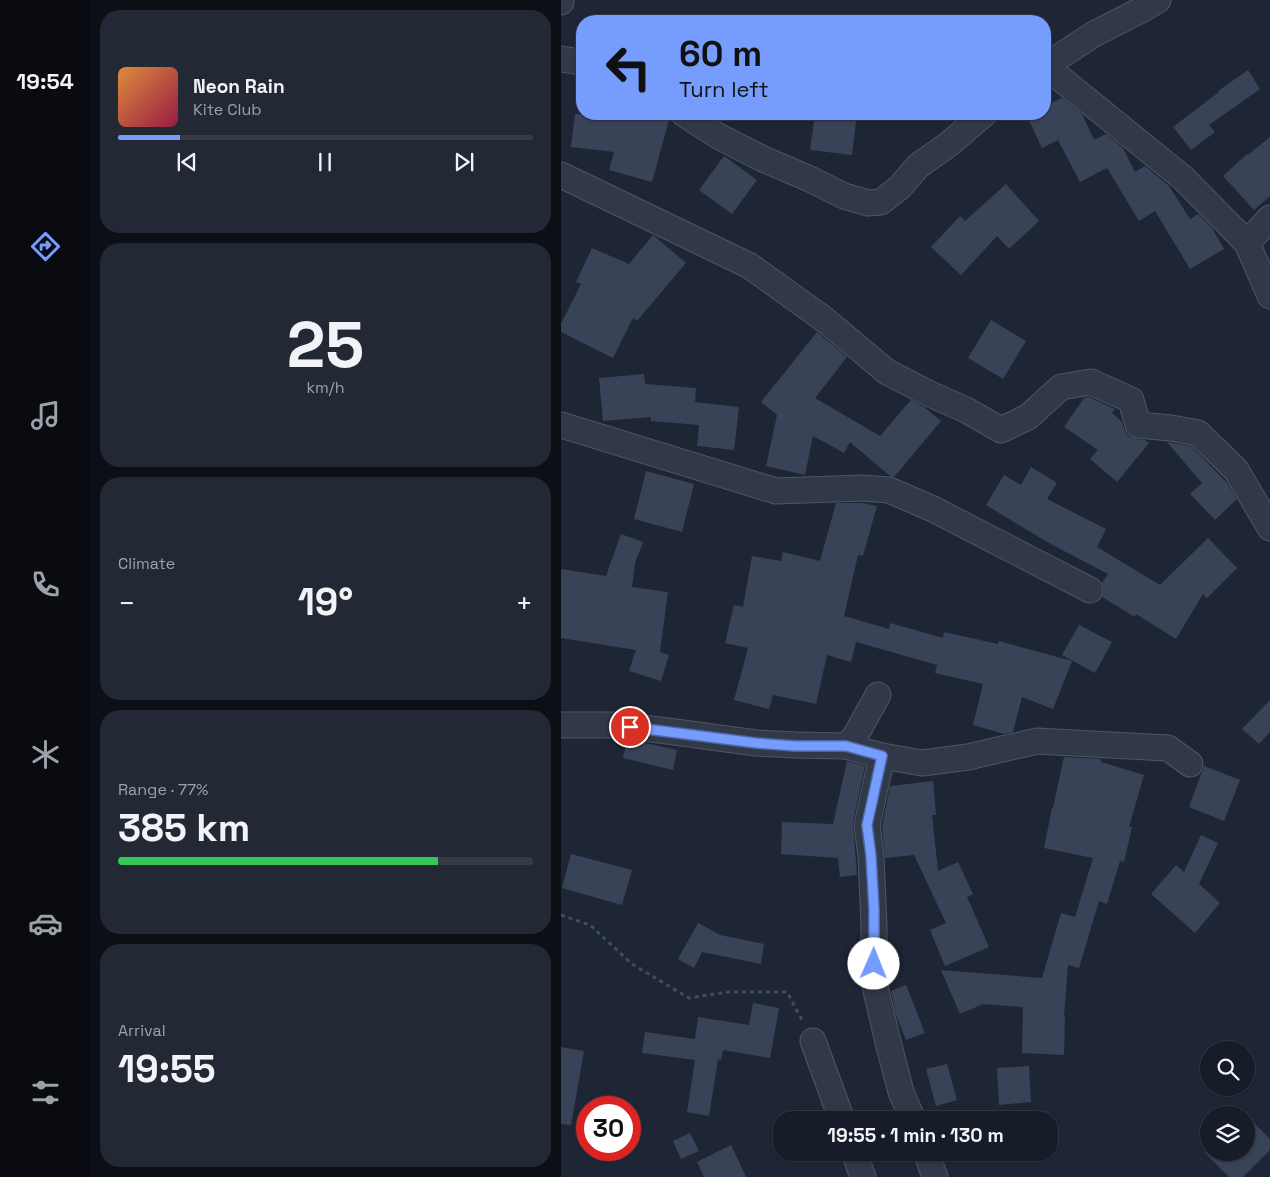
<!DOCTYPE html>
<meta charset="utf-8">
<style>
body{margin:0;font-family:"Space Grotesk",sans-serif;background:#232934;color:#f1f3f6;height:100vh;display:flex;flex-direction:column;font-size:19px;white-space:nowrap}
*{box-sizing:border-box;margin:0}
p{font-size:16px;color:#9ea1a8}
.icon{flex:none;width:28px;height:28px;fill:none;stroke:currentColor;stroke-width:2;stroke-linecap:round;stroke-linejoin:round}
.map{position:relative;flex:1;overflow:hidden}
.side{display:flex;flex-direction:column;gap:10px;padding:10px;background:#0c0f16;width:471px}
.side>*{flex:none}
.guide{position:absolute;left:15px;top:15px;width:475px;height:105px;border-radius:20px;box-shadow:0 1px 4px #0004,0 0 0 1px #353a45;background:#769dfe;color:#111;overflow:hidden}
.tools{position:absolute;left:639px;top:1041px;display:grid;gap:10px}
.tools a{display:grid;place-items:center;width:55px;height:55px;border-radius:50%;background:#161c28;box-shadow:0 1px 4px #0004,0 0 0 1px #353a45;font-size:25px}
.speed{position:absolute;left:15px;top:1096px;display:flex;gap:10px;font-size:25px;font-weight:700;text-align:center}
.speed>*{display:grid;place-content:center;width:65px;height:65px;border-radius:50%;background:#161c28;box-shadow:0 1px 4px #0004,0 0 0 1px #353a45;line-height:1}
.speed .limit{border:8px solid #d22;background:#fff;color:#111}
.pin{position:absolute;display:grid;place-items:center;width:42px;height:42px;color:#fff;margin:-21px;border:2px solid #fff;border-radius:50%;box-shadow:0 1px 5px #0007}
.me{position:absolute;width:55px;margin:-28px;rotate:1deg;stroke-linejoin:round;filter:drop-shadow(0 0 4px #0008)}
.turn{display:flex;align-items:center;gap:18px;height:105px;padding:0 20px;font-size:22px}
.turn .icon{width:65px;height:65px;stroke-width:2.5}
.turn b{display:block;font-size:35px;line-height:42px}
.big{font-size:38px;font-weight:700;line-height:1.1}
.side .tile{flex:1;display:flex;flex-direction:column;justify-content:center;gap:8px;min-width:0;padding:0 18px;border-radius:20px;background:#232934}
.side .dial{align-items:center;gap:0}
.dial b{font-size:65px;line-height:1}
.song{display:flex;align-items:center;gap:15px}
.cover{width:60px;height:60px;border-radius:8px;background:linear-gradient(135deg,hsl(30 70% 55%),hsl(340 70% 35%))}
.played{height:5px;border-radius:2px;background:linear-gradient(90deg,#769dfe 15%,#353a45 15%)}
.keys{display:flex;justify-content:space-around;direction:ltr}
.heat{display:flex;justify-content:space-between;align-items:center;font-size:28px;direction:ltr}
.charge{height:8px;border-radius:4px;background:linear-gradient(90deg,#34c759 77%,#353a45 0)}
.trip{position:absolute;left:212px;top:1111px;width:285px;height:50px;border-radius:20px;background:#161c28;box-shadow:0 1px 4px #0004,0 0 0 1px #353a45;font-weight:700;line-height:50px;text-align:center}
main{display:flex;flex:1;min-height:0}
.tabs{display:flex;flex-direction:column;width:90px;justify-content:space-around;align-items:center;background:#090b10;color:#9ea1a8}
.tabs .icon{width:35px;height:35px}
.tabs .selected{color:#769dfe}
.tabs b{font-size:22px;color:#f1f3f6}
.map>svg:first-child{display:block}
</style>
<main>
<nav class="tabs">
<b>19:54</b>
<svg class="icon selected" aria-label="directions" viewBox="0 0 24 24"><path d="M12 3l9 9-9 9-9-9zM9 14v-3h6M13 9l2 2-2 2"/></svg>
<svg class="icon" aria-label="music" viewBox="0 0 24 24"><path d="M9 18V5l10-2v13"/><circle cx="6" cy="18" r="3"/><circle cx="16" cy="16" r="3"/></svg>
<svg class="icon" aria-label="phone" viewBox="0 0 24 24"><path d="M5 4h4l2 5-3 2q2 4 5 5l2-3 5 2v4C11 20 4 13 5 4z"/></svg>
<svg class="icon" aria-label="climate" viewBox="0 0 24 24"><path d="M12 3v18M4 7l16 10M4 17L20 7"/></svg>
<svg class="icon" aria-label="car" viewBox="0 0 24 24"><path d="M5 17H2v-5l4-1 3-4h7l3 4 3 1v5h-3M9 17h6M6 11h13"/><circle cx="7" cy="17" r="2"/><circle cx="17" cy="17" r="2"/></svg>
<svg class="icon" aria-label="filters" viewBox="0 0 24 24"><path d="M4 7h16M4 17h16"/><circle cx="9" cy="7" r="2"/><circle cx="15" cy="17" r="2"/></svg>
</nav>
<section class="side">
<div class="tile">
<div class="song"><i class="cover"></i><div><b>Neon Rain</b><p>Kite Club</p></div></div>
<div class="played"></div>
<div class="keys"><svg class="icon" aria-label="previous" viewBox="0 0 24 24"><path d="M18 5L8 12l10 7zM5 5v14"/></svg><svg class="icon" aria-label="pause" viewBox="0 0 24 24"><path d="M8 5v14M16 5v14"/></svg><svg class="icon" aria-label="next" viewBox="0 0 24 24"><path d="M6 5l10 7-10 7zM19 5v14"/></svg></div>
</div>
<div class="tile dial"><b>25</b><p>km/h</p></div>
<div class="tile"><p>Climate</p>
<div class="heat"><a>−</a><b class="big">19°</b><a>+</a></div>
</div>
<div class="tile"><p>Range · 77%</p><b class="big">385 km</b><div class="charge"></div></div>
<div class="tile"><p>Arrival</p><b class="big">19:55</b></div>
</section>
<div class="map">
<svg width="709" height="1177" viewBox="0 0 709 1177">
<rect width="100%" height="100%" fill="#1e2636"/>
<g fill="#394358">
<polygon points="687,70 699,89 648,125 654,132 630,150 612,127 658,92 657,91"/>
<polygon points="501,98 521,114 533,140 545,134 562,148 574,172 584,166 608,186 629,219 637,214 651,228 663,249 629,269 594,211 578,221 546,168 519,182 497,140 481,148 465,114 484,114 484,106"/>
<polygon points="14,114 109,114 109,116 91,182 48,170 53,152 10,147"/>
<polygon points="254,114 296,114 291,155 249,150"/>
<polygon points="709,137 709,196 693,210 662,176 686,154 687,155"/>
<polygon points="163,156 196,180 171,214 138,190"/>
<polygon points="445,184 478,221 448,249 436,236 400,275 370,247 399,216 404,221"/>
<polygon points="92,235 125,263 76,321 72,318 52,358 0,332 0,324 20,284 15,282 31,248 68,264"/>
<polygon points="430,320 465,341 442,379 407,358"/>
<polygon points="256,332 286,357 254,398 319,436 350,400 363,407 380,421 333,477 329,476 289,442 283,453 252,436 244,475 205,466 216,415 200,402"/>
<polygon points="83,374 84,384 135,388 134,402 178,407 173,450 136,446 138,425 90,421 90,417 42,421 38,378"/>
<polygon points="528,397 554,409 551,413 561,422 563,429 567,436 575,439 584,440 588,443 556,482 529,459 537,450 503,427 523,398"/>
<polygon points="606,442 630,446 666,483 676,499 654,520 629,494 641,483"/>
<polygon points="470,467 496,483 486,499 545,529 536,547 599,585 647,538 676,568 646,598 642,594 615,639 575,614 574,617 541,597 543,590 541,583 547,574 486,542 425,505 443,475 460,485"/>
<polygon points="85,471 133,484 121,532 73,519"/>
<polygon points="275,503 302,503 316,506 302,556 297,555 283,616 328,629 329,623 382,638 383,632 437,644 438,641 511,661 492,709 461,697 452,732 443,734 412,725 422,684 374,673 376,665 295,642 290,662 266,655 255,704 212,695 208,709 173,700 187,648 164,643 173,605 182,607 191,556 220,561 222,552 259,561"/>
<polygon points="60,534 82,542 74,563 71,587 107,592 99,652 108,655 100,681 68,671 75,650 0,638 0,569 45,576"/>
<polygon points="518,625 551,642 534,673 501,655"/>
<polygon points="709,700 709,732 698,744 681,729"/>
<polygon points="66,741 84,743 116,750 112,770 62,758"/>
<polygon points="503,757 540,759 540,762 583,775 568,827 571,827 563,862 559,861 546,904 538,901 518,968 507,965 503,1017 504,1017 503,1055 461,1053 462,1007 422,1004 399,1014 380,970 481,978 500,913 514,917 532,858 483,848 491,808 492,808"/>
<polygon points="286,761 304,766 292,822 296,875 279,877 277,858 220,854 221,822 272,824"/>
<polygon points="643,766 679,780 663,821 628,807"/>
<polygon points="372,781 375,815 371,815 377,871 397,862 412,894 406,897 428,947 384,966 369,930 385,923 353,855 324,858 321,826 329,786"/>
<polygon points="640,835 657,843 638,884 659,903 634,933 590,894 615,865 623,872"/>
<polygon points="10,854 71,870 61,905 1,888"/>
<polygon points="137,923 159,935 203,944 200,964 141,952 133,968 117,959"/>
<polygon points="345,985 364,1033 345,1040 335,1015 330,991"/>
<polygon points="192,1003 218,1008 209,1058 162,1050 160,1060 157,1059 148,1116 126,1112 134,1060 81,1053 84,1032 134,1039 137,1017 188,1025"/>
<polygon points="0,1047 23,1051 10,1125 0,1124"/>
<polygon points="386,1064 396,1100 375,1106 365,1069"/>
<polygon points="468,1066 470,1102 438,1105 436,1068"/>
<polygon points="685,1115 709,1139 709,1150 682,1177 668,1177 643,1152 685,1152"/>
<polygon points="129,1133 138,1151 120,1159 112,1141"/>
<polygon points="170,1145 185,1177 143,1177 136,1162"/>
</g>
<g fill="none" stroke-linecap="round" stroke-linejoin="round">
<g stroke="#4f5565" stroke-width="27">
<g id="minor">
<polyline points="0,2 0,0"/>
<polyline points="0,59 21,62"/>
<polyline points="484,66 622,178 686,243 709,296"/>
<polyline points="484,66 533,34 582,9 597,0"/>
<polyline points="123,114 157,136 202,159 249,179 283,196 307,203 320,202 339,187 357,166 388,144 423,114"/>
<polyline points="0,175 189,266 264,320 326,372 369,394 405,410 440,430 467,417 500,387 530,382 570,400 577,425 610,428 637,433 675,470 709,528"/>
<polyline points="686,243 709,218"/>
<polyline points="0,425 215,491 301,488 328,490 372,509 529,590"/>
<polyline points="0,725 54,725 99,730 195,743 234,745 284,746 293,738 317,695"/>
<polyline points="285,746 321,756 361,763 407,757 476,741 549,745 607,748 629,764"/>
<polyline points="321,756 306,825 310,856 313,926 313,982 326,1038 340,1092 352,1120"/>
<polyline points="252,1041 281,1120"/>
<polyline points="293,1152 302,1177"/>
<polyline points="365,1152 374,1177"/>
</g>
</g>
<polyline stroke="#3d5055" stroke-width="3" stroke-dasharray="4 4" stroke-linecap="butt" points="0,915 29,925 71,964 128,998 167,992 226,992 241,1020"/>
<use href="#minor" stroke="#313847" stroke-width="25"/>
</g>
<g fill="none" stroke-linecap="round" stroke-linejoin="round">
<g stroke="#4d66a5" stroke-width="12">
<polyline id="route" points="69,727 195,743 234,746 285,746 321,756 306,825 310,856 313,909 313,964"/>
</g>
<use href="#route" stroke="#769dfe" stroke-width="9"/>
</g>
</svg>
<div class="tools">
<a><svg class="icon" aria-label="search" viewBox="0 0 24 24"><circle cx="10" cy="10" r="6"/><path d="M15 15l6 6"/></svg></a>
<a><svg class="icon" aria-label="layers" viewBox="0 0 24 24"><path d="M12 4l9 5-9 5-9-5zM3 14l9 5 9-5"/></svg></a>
</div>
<div class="speed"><div class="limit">30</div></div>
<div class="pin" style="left:69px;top:727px;background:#d93025"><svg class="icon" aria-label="arrive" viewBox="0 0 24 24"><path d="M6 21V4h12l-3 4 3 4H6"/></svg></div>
<svg class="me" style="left:313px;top:964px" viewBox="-20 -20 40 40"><circle r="19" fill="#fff"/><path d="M0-13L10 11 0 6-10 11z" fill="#769dfe"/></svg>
<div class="trip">19:55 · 1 min · 130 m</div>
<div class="guide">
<div class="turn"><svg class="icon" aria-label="left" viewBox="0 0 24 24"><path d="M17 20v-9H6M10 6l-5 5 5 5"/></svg><div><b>60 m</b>Turn left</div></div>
</div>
</div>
</main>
